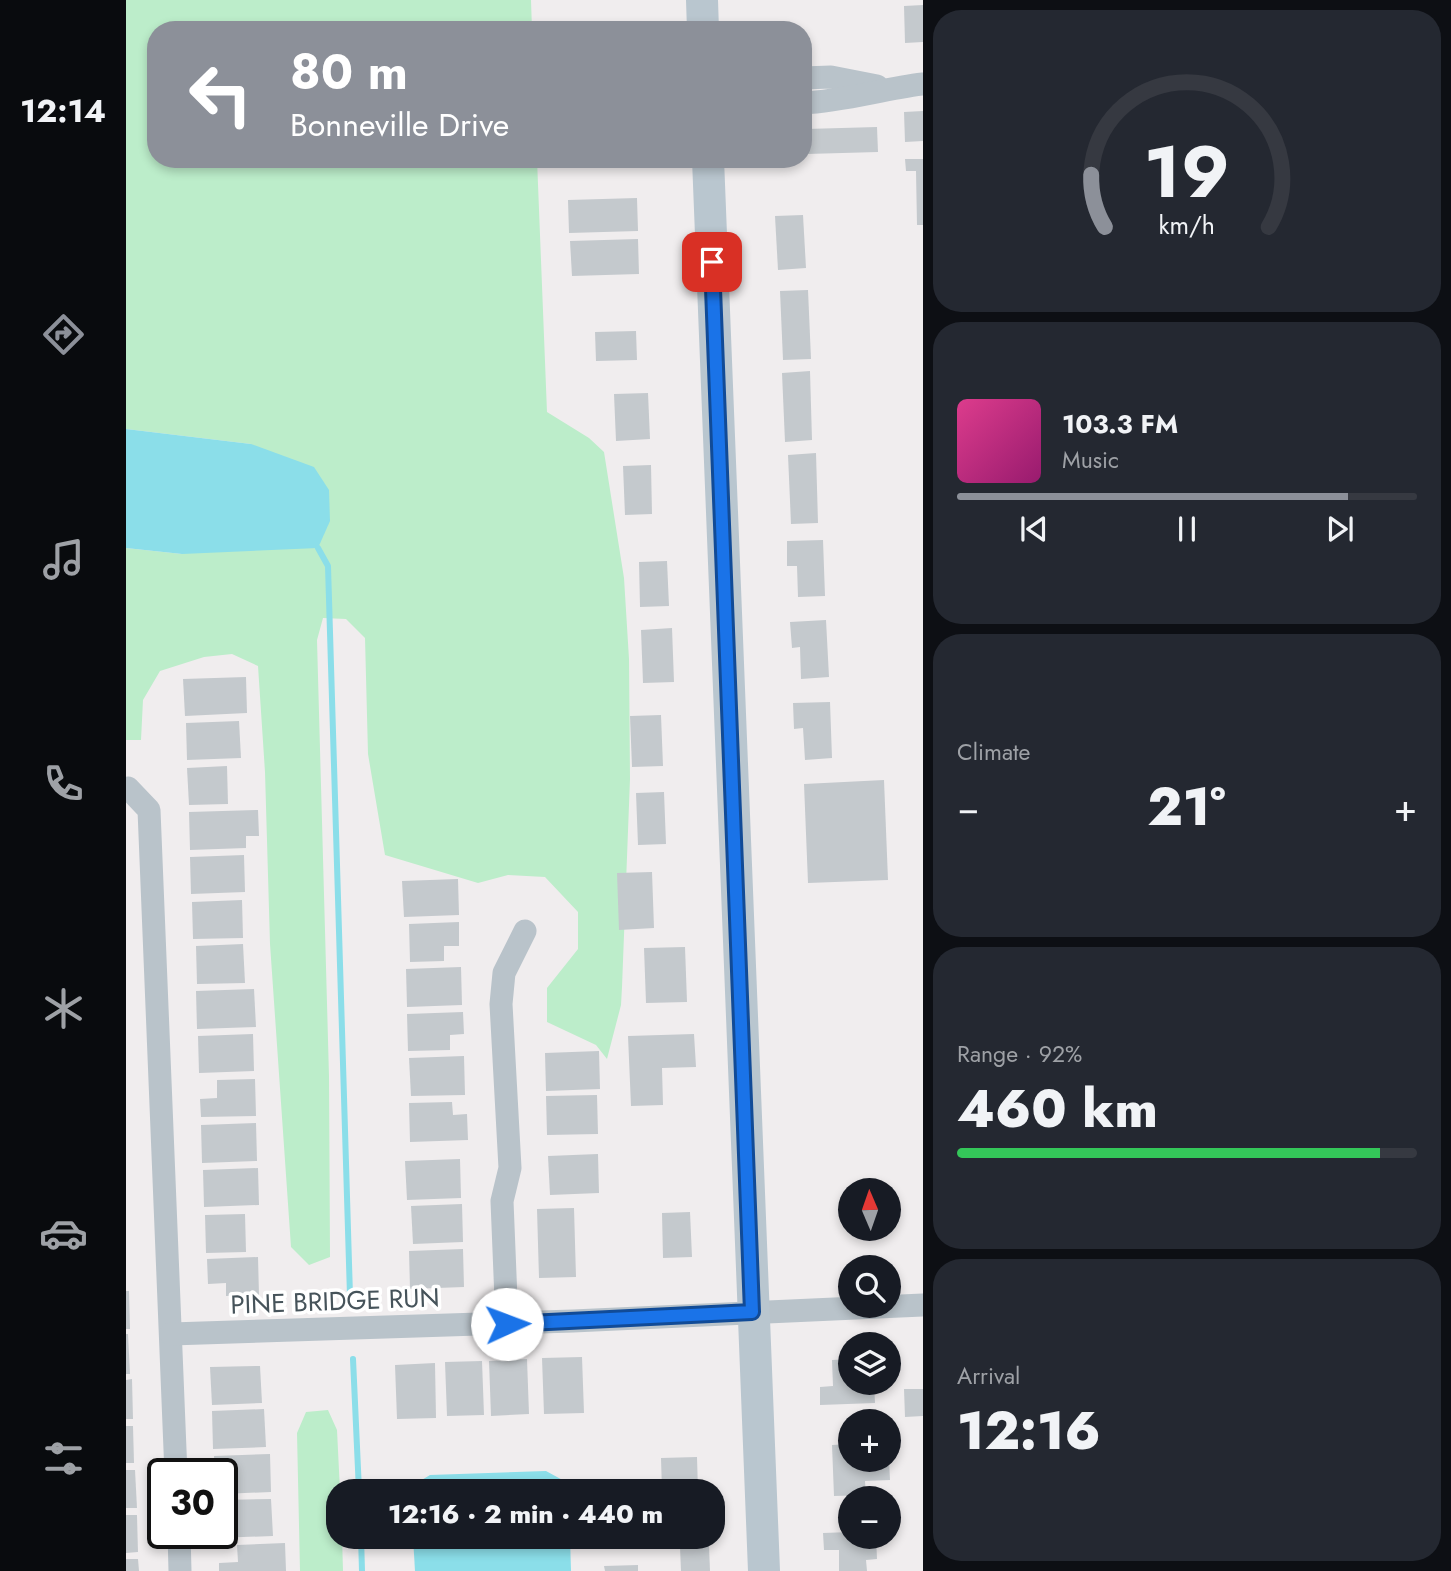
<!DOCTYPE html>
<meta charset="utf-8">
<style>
body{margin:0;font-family:Jost,sans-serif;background:#242831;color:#f1f3f6;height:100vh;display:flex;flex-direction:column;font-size:26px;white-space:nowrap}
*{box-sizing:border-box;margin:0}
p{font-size:23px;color:#9ea1a6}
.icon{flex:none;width:38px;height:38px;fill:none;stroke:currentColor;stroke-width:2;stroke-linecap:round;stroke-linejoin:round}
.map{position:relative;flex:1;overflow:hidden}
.panel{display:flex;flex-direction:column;gap:10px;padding:10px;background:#0d0f14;width:528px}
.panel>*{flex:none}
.hud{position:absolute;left:21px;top:21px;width:665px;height:147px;border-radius:28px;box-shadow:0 4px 10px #0003;background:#8c9099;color:#fff;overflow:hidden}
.needle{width:46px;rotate:358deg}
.controls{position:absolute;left:712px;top:1178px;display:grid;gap:14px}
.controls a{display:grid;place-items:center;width:63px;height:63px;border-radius:50%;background:#171b24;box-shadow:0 4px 10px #0003;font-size:35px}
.speed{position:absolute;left:21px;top:1458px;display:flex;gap:14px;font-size:35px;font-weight:700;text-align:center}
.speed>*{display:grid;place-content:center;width:91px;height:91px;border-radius:50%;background:#171b24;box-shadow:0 4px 10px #0003;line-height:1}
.speed .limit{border:4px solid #111;border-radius:10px;background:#fff;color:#111}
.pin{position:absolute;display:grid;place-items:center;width:60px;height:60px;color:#fff;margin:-30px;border-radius:14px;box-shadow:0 4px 10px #0006}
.me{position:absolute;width:77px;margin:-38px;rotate:88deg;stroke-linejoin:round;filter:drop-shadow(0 0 5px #0008)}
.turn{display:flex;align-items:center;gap:24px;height:147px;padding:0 28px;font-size:32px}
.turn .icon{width:91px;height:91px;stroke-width:2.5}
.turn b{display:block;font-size:49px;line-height:60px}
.big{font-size:52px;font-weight:800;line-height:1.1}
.panel .tile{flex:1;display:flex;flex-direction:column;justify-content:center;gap:10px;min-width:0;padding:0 24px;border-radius:28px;background:#242831}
.panel .dial{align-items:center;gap:0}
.dial svg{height:182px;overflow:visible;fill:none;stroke:#363941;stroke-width:7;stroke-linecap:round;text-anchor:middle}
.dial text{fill:#f1f3f6;stroke:none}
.song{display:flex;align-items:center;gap:21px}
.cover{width:84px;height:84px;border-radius:10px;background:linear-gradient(135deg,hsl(330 70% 55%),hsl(320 70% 35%))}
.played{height:7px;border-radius:4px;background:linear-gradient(90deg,#8c9099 85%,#363941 85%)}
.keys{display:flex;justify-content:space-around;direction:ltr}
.heat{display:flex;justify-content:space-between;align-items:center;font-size:38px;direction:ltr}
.charge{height:10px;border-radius:5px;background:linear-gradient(90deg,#34c759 92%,#363941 0)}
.trip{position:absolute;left:200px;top:1479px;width:399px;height:70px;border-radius:28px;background:#171b24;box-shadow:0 4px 10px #0003;font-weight:800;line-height:70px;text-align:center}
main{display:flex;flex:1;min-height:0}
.tabs{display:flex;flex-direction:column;width:126px;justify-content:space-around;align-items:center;background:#090b0e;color:#9ea1a6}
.tabs .icon{width:49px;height:49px}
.tabs .active{color:#8c9099}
.tabs b{font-size:32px;color:#f1f3f6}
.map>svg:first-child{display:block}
</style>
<main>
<nav class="tabs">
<b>12:14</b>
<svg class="icon active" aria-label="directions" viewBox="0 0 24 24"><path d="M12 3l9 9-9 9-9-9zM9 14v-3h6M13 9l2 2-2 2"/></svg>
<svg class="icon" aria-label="music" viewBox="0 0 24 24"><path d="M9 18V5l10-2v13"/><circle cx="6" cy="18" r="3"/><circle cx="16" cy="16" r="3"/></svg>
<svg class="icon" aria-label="phone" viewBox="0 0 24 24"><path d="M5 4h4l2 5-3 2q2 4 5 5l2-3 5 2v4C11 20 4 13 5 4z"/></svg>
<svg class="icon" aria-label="climate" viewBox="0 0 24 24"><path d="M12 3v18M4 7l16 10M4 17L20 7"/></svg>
<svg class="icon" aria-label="car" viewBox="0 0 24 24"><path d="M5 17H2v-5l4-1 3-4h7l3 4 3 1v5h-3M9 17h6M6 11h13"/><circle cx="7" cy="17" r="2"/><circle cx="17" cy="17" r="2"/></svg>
<svg class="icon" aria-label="filters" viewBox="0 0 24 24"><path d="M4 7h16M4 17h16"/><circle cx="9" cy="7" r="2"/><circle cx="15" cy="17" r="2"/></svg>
</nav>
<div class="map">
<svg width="797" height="1571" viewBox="0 0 797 1571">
<rect width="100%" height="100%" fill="#f0edee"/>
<g fill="#bcedca">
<polygon points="0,0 405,0 406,30 30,30 30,159 411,159 421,412 463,438 478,452 498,578 503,659 504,779 496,987 495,1005 481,1059 470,1045 421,1022 421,988 452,949 452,912 419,877 382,875 352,883 259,855 242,754 239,638 220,619 197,618 191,640 203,1076 204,1257 183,1265 165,1247 144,944 139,772 132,666 106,654 78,657 34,671 17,700 15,740 0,740 0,548 56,554 125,444 0,429"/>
<polygon points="202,1410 211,1430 214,1491 212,1491 212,1536 216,1537 217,1571 174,1571 171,1433 180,1412"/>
</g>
<g fill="#8bdee9">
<polygon points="0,429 125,444 188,467 203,490 204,521 192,548 56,554 0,548"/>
<polygon points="420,1471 442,1483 442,1491 286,1491 286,1486 304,1475"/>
<polygon points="287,1537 444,1537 445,1571 289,1571"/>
</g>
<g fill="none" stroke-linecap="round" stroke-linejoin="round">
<g stroke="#8bdee9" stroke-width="6">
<polyline points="192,548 202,566 224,1296"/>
<polyline points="227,1359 233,1491"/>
<polyline points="235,1536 236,1571"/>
</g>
</g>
<g fill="#c4c9cd">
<polygon points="797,5 797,42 779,43 778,6"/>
<polygon points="797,111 797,141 779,142 778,112"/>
<polygon points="751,127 752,152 681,154 680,129"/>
<polygon points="779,159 797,159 797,225 791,225 790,171 780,171"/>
<polygon points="511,198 512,231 443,233 442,200"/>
<polygon points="677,215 680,268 652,270 649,216"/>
<polygon points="512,239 513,274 446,276 444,241"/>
<polygon points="682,290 685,359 657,360 654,291"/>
<polygon points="510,331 511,360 470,361 469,332"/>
<polygon points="684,371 686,440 659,442 656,373"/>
<polygon points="522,393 524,439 490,441 488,394"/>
<polygon points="690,453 692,523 665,524 662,455"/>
<polygon points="525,465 526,514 499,515 497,466"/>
<polygon points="697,540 699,596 672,597 671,566 661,566 661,541"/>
<polygon points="541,561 543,606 514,607 513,562"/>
<polygon points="700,620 703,677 675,679 674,647 666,648 664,622"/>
<polygon points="546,628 548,682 517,683 515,630"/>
<polygon points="120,677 121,713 59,716 57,679"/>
<polygon points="704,702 706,758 679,760 677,728 668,729 667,703"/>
<polygon points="535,715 537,766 506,767 504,716"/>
<polygon points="113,721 115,758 61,760 60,723"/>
<polygon points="101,766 102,804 63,805 61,768"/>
<polygon points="758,780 762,880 682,883 678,784"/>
<polygon points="538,792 540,844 512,845 510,793"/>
<polygon points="132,810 133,836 120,836 120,848 64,850 63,812"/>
<polygon points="118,855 119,892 65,894 64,857"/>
<polygon points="526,872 528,928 493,930 491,873"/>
<polygon points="332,879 333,915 278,917 276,881"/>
<polygon points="116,900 117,938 67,939 66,902"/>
<polygon points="333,922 333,946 318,946 318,961 284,962 283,924"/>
<polygon points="117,944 119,983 71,984 70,946"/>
<polygon points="559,947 561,1002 520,1003 518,948"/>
<polygon points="335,967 336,1005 281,1007 280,969"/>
<polygon points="128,989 130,1027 71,1029 70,991"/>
<polygon points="337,1012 338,1034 324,1035 324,1050 282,1051 281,1014"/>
<polygon points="127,1034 128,1071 73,1073 72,1036"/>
<polygon points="568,1034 570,1067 536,1068 537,1105 505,1106 502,1036"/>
<polygon points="473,1051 474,1089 420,1091 419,1053"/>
<polygon points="338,1056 339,1095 285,1096 283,1058"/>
<polygon points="129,1079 130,1116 75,1117 74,1099 91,1098 91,1080"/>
<polygon points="471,1095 472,1134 421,1135 420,1096"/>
<polygon points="326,1102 327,1115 341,1114 342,1140 284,1142 283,1103"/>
<polygon points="130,1123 131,1161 76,1163 75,1125"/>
<polygon points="472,1154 473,1193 424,1195 422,1156"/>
<polygon points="334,1159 335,1198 281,1200 279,1161"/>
<polygon points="132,1168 133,1205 78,1207 77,1170"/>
<polygon points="336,1204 337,1242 287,1244 285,1206"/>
<polygon points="448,1208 450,1277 413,1278 411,1209"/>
<polygon points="564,1212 566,1257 537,1258 536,1213"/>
<polygon points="119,1214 120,1252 80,1253 79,1215"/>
<polygon points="337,1249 338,1287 284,1289 283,1251"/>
<polygon points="132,1257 133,1295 100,1296 100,1283 82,1284 81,1259"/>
<polygon points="0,1291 3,1291 4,1329 0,1329"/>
<polygon points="0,1334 2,1334 4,1374 0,1374"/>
<polygon points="456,1357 458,1413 418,1414 416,1358"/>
<polygon points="401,1359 403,1414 365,1416 363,1361"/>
<polygon points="724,1359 724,1382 748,1382 749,1403 694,1405 694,1387 707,1386 706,1360"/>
<polygon points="356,1361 358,1415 321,1416 319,1362"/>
<polygon points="309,1363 310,1418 271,1419 269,1365"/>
<polygon points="134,1366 136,1403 86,1405 84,1367"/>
<polygon points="6,1379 7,1419 0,1419 0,1380"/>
<polygon points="778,1389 797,1389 797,1416 779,1417"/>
<polygon points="138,1409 140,1447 87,1449 86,1411"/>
<polygon points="0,1426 7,1426 8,1463 0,1463"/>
<polygon points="724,1444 724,1460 763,1460 764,1480 739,1481 740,1495 708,1496 706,1445"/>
<polygon points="144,1454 145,1492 96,1494 96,1474 89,1474 88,1456"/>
<polygon points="571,1457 572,1491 536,1491 535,1458"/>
<polygon points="0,1470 9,1470 11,1508 0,1508"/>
<polygon points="494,1486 494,1491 469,1491 469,1487"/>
<polygon points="145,1499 147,1536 90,1538 90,1533 96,1533 96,1500"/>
<polygon points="0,1515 11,1515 12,1552 0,1553"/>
<polygon points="724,1532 724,1536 750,1536 751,1559 740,1560 741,1571 713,1571 713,1550 698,1550 697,1533"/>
<polygon points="159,1543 160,1571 93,1571 93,1563 112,1562 111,1545"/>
<polygon points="583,1546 584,1571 555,1571 554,1547"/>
<polygon points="0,1559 12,1559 13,1571 0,1571"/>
<polygon points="512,1565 512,1571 479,1571 478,1566"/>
</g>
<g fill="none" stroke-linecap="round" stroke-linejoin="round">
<g stroke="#b9c3ca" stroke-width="23">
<polyline points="677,78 705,77 751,86"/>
<path d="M677,103C718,101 756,89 797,84"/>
<polyline points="2,788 23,810 50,1474"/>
<polyline points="381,1324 376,1201 384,1168 375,1004 378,973 399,931"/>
<polyline points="45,1334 447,1321 797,1305"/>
<polyline points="53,1533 54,1571"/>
</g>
<g stroke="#b9c6cf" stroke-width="32">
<polyline points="576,0 577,30"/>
<polyline points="582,159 638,1571"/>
</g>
</g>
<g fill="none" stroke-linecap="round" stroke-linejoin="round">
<g stroke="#114b97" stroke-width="18">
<polyline id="route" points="381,1324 626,1312 586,262"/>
</g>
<use href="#route" stroke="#1a73e8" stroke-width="12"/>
</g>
<g text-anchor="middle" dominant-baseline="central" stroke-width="7" stroke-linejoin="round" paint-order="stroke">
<g font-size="26" fill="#46535a" stroke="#fff">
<text transform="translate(209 1301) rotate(-2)">PINE BRIDGE RUN</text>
</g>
</g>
</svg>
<div class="controls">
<a><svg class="needle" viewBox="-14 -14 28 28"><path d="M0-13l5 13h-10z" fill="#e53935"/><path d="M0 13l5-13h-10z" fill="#9ea1a6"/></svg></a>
<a><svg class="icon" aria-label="search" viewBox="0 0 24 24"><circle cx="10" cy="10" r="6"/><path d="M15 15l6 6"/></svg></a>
<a><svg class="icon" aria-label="layers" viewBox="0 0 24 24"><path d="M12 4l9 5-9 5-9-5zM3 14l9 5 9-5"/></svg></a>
<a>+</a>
<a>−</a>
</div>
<div class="speed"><div class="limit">30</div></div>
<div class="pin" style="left:586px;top:262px;background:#d93025"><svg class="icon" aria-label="arrive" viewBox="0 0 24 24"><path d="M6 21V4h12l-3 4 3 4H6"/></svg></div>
<svg class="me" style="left:381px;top:1324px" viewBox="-20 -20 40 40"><circle r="19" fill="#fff"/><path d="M0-13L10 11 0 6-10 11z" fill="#1a73e8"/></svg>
<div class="trip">12:16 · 2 min · 440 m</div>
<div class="hud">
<div class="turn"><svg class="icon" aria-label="left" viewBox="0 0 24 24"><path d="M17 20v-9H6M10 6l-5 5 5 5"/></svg><div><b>80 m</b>Bonneville Drive</div></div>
</div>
</div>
<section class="panel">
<div class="tile dial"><svg viewBox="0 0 100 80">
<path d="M14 69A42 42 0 1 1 86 69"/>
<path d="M14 69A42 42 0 0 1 8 46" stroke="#8c9099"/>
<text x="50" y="56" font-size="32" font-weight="700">19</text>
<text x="50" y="72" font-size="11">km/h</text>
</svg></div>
<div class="tile">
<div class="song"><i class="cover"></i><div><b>103.3 FM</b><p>Music</p></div></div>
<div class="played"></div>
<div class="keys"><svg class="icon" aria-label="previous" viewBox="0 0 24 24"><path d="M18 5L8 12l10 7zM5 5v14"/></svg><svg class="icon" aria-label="pause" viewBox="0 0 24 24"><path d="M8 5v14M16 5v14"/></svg><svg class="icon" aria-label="next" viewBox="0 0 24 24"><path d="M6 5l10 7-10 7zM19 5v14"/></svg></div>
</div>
<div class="tile"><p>Climate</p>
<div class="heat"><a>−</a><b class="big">21°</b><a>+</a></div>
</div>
<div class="tile"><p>Range · 92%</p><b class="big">460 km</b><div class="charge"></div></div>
<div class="tile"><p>Arrival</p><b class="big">12:16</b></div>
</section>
</main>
